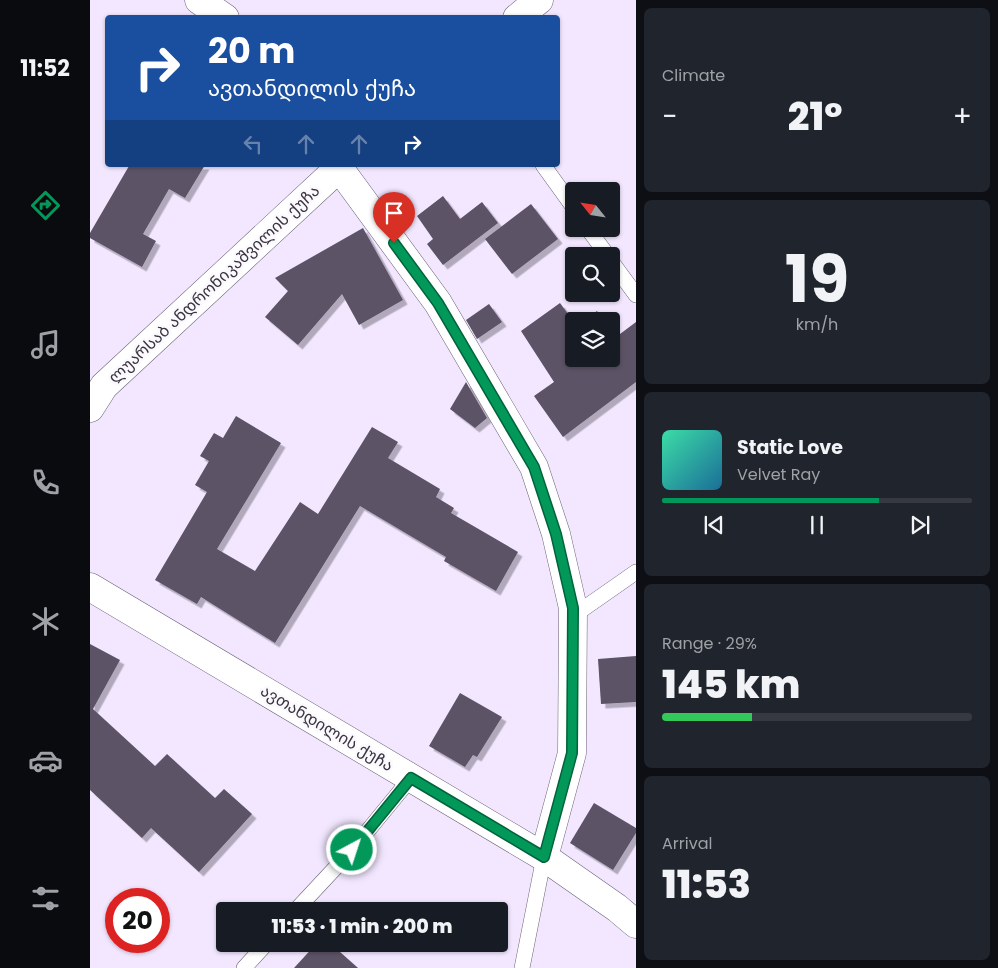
<!DOCTYPE html>
<meta charset="utf-8">
<style>
body{margin:0;font-family:Poppins,"Noto Sans Georgian",sans-serif;background:#20242c;color:#f1f3f6;height:100vh;display:flex;flex-direction:column;font-size:19px;white-space:nowrap}
*{box-sizing:border-box;margin:0}
p{font-size:16px;color:#9ea1a6}
.icon{flex:none;width:28px;height:28px;fill:none;stroke:currentColor;stroke-width:2;stroke-linecap:round;stroke-linejoin:round}
.map{position:relative;flex:1;overflow:hidden}
.details{display:flex;flex-direction:column;gap:8px;padding:8px;background:#0d0f14;width:362px}
.details>*{flex:none}
.hud{position:absolute;left:15px;top:15px;width:455px;height:152px;border-radius:5px;box-shadow:0 1px 4px #0004;background:#1a4fa0;color:#fff;overflow:hidden}
.needle{width:32px;rotate:300deg}
.controls{position:absolute;left:475px;top:182px;display:grid;gap:10px}
.controls a{display:grid;place-items:center;width:55px;height:55px;border-radius:5px;background:#171b24;box-shadow:0 1px 4px #0004;font-size:25px}
.speed{position:absolute;left:15px;top:888px;display:flex;gap:10px;font-size:25px;font-weight:700;text-align:center}
.speed>*{display:grid;place-content:center;width:65px;height:65px;border-radius:50%;background:#171b24;box-shadow:0 1px 4px #0004;line-height:1}
.speed .limit{border:8px solid #d22;background:#fff;color:#111}
.pin{position:absolute;display:grid;place-items:center;width:42px;height:42px;color:#fff;margin:-51px -21px;border-radius:50% 50% 50% 0;rotate:-45deg;box-shadow:0 0 5px #0007}
.pin .icon{rotate:45deg}
.me{position:absolute;width:55px;margin:-28px;rotate:40deg;stroke-linejoin:round;filter:drop-shadow(0 0 4px #0008)}
.turn{display:flex;align-items:center;gap:18px;height:105px;padding:0 20px;font-size:22px}
.turn .icon{width:65px;height:65px;stroke-width:2.5}
.turn b{display:block;font-size:35px;line-height:42px}
.lanes{display:flex;align-items:center;height:48px;padding:0 20px;background:#0003;justify-content:center;gap:25px;direction:ltr}
.lanes .off{opacity:.35}
.big{font-size:38px;font-weight:800;line-height:1.1}
.details .tile{flex:1;display:flex;flex-direction:column;justify-content:center;gap:8px;min-width:0;padding:0 18px;border-radius:8px;background:#20242c}
.details .dial{align-items:center;gap:0}
.dial b{font-size:65px;line-height:1}
.song{display:flex;align-items:center;gap:15px}
.cover{width:60px;height:60px;border-radius:8px;background:linear-gradient(135deg,hsl(160 70% 55%),hsl(200 70% 35%))}
.played{height:5px;border-radius:2px;background:linear-gradient(90deg,#01985a 70%,#363941 70%)}
.keys{display:flex;justify-content:space-around;direction:ltr}
.heat{display:flex;justify-content:space-between;align-items:center;font-size:28px;direction:ltr}
.charge{height:8px;border-radius:4px;background:linear-gradient(90deg,#34c759 29%,#363941 0)}
.trip{position:absolute;left:126px;top:902px;width:292px;height:50px;border-radius:5px;background:#171b24;box-shadow:0 1px 4px #0004;font-weight:800;line-height:50px;text-align:center}
main{display:flex;flex:1;min-height:0}
.dock{display:flex;flex-direction:column;width:90px;justify-content:space-around;align-items:center;background:#090b0e;color:#9ea1a6}
.dock .icon{width:35px;height:35px}
.dock .active{color:#01985a}
.dock b{font-size:22px;color:#f1f3f6}
.map>svg:first-child{display:block}
</style>
<main>
<nav class="dock">
<b>11:52</b>
<svg class="icon active" aria-label="directions" viewBox="0 0 24 24"><path d="M12 3l9 9-9 9-9-9zM9 14v-3h6M13 9l2 2-2 2"/></svg>
<svg class="icon" aria-label="music" viewBox="0 0 24 24"><path d="M9 18V5l10-2v13"/><circle cx="6" cy="18" r="3"/><circle cx="16" cy="16" r="3"/></svg>
<svg class="icon" aria-label="phone" viewBox="0 0 24 24"><path d="M5 4h4l2 5-3 2q2 4 5 5l2-3 5 2v4C11 20 4 13 5 4z"/></svg>
<svg class="icon" aria-label="climate" viewBox="0 0 24 24"><path d="M12 3v18M4 7l16 10M4 17L20 7"/></svg>
<svg class="icon" aria-label="car" viewBox="0 0 24 24"><path d="M5 17H2v-5l4-1 3-4h7l3 4 3 1v5h-3M9 17h6M6 11h13"/><circle cx="7" cy="17" r="2"/><circle cx="17" cy="17" r="2"/></svg>
<svg class="icon" aria-label="filters" viewBox="0 0 24 24"><path d="M4 7h16M4 17h16"/><circle cx="9" cy="7" r="2"/><circle cx="15" cy="17" r="2"/></svg>
</nav>
<div class="map">
<svg width="546" height="968" viewBox="0 0 546 968">
<defs>
<filter id="shadow"><feDropShadow dx="4.5" dy="4.5" stdDeviation="0" flood-color="#0004"/></filter>
</defs>
<rect width="100%" height="100%" fill="#f2e7ff"/>
<g fill="#5b5266" filter="url(#shadow)">
<polygon points="37,165 115,165 95,198 79,189 53,234 66,241 52,267 0,238 0,233 39,166"/>
<polygon points="353,196 370,219 392,202 408,223 353,265 337,244 343,239 327,216"/>
<polygon points="441,204 468,239 422,274 395,239"/>
<polygon points="273,228 313,300 269,325 252,294 208,345 175,317 198,291 185,278"/>
<polygon points="470,303 484,322 484,359 521,359 521,331 526,337 546,322 546,382 473,437 444,396 464,382 431,331"/>
<polygon points="399,304 412,322 387,339 376,320"/>
<polygon points="507,311 514,321 493,321"/>
<polygon points="376,382 397,418 385,428 360,409"/>
<polygon points="146,416 191,443 127,549 165,571 210,502 228,514 282,427 308,442 298,458 350,489 346,497 364,508 361,513 428,552 406,591 354,561 356,557 270,506 185,643 111,597 107,604 65,580 117,492 105,485 119,461 110,456 124,433 133,438"/>
<polygon points="0,644 30,660 3,709 65,766 77,754 125,798 134,789 162,814 109,872 61,828 52,838 0,790"/>
<polygon points="546,656 546,702 511,704 508,659"/>
<polygon points="370,693 412,717 387,757 383,755 375,767 339,746"/>
<polygon points="504,803 546,828 546,833 523,870 480,843"/>
<polygon points="226,944 241,944 268,968 204,968"/>
</g>
<g fill="none" stroke-linecap="round" stroke-linejoin="round">
<g stroke="#6b6175" stroke-width="16">
<g id="lane">
<polyline points="453,165 484,208"/>
<polyline points="498,229 518,256"/>
<polyline points="521,261 546,295"/>
<polyline points="483,616 546,572"/>
<polyline points="205,911 262,850 321,778"/>
<polyline points="154,968 176,944"/>
<polyline points="432,968 454,857"/>
</g>
</g>
<g stroke="#6b6175" stroke-width="29">
<g id="street">
<polyline points="109,0 135,18"/>
<polyline points="247,165 348,303 444,467 466,534 483,608 482,753 454,857"/>
<polyline points="0,587 454,857 527,908 546,924"/>
</g>
</g>
<g stroke="#6b6175" stroke-width="29">
<g id="secondary">
<polyline points="427,18 449,0"/>
<polyline points="0,408 14,386 252,165"/>
</g>
</g>
<use href="#lane" stroke="#fff" stroke-width="15"/>
<use href="#street" stroke="#fff" stroke-width="28"/>
<use href="#secondary" stroke="#fff" stroke-width="28"/>
</g>
<g fill="none" stroke-linecap="round" stroke-linejoin="round">
<g stroke="#01633a" stroke-width="12">
<polyline id="route" points="262,850 321,778 454,857 482,753 483,608 466,534 444,467 348,303 304,243"/>
</g>
<use href="#route" stroke="#01985a" stroke-width="9"/>
</g>
<g text-anchor="middle" dominant-baseline="central" stroke-width="5" stroke-linejoin="round" paint-order="stroke">
<g font-size="16" fill="#39343e" stroke="#fbf9fd">
<text transform="translate(124 284) rotate(-43)">ლუარსაბ ანდრონიკაშვილის ქუჩა</text>
<text transform="translate(237 728) rotate(31)">ავთანდილის ქუჩა</text>
</g>
</g>
</svg>
<div class="controls">
<a><svg class="needle" viewBox="-14 -14 28 28"><path d="M0-13l5 13h-10z" fill="#e53935"/><path d="M0 13l5-13h-10z" fill="#9ea1a6"/></svg></a>
<a><svg class="icon" aria-label="search" viewBox="0 0 24 24"><circle cx="10" cy="10" r="6"/><path d="M15 15l6 6"/></svg></a>
<a><svg class="icon" aria-label="layers" viewBox="0 0 24 24"><path d="M12 4l9 5-9 5-9-5zM3 14l9 5 9-5"/></svg></a>
</div>
<div class="speed"><div class="limit">20</div></div>
<div class="pin" style="left:304px;top:243px;background:#d93025"><svg class="icon" aria-label="arrive" viewBox="0 0 24 24"><path d="M6 21V4h12l-3 4 3 4H6"/></svg></div>
<svg class="me" style="left:262px;top:850px" viewBox="-20 -20 40 40"><circle r="17" fill="#01985a" stroke="#fff" stroke-width="3"/><path d="M0-11L8 9 0 5-8 9z" fill="#fff"/></svg>
<div class="trip">11:53 · 1 min · 200 m</div>
<div class="hud">
<div class="turn"><svg class="icon" aria-label="right" viewBox="0 0 24 24"><path d="M7 20v-9h11M14 6l5 5-5 5"/></svg><div><b>20 m</b>ავთანდილის ქუჩა</div></div>
<div class="lanes"><svg class="icon off" aria-label="left" viewBox="0 0 24 24"><path d="M17 20v-9H6M10 6l-5 5 5 5"/></svg><svg class="icon off" aria-label="ahead" viewBox="0 0 24 24"><path d="M12 20V5M6 11l6-6 6 6"/></svg><svg class="icon off" aria-label="ahead" viewBox="0 0 24 24"><path d="M12 20V5M6 11l6-6 6 6"/></svg><svg class="icon" aria-label="right" viewBox="0 0 24 24"><path d="M7 20v-9h11M14 6l5 5-5 5"/></svg></div>
</div>
</div>
<section class="details">
<div class="tile"><p>Climate</p>
<div class="heat"><a>−</a><b class="big">21°</b><a>+</a></div>
</div>
<div class="tile dial"><b>19</b><p>km/h</p></div>
<div class="tile">
<div class="song"><i class="cover"></i><div><b>Static Love</b><p>Velvet Ray</p></div></div>
<div class="played"></div>
<div class="keys"><svg class="icon" aria-label="previous" viewBox="0 0 24 24"><path d="M18 5L8 12l10 7zM5 5v14"/></svg><svg class="icon" aria-label="pause" viewBox="0 0 24 24"><path d="M8 5v14M16 5v14"/></svg><svg class="icon" aria-label="next" viewBox="0 0 24 24"><path d="M6 5l10 7-10 7zM19 5v14"/></svg></div>
</div>
<div class="tile"><p>Range · 29%</p><b class="big">145 km</b><div class="charge"></div></div>
<div class="tile"><p>Arrival</p><b class="big">11:53</b></div>
</section>
</main>
